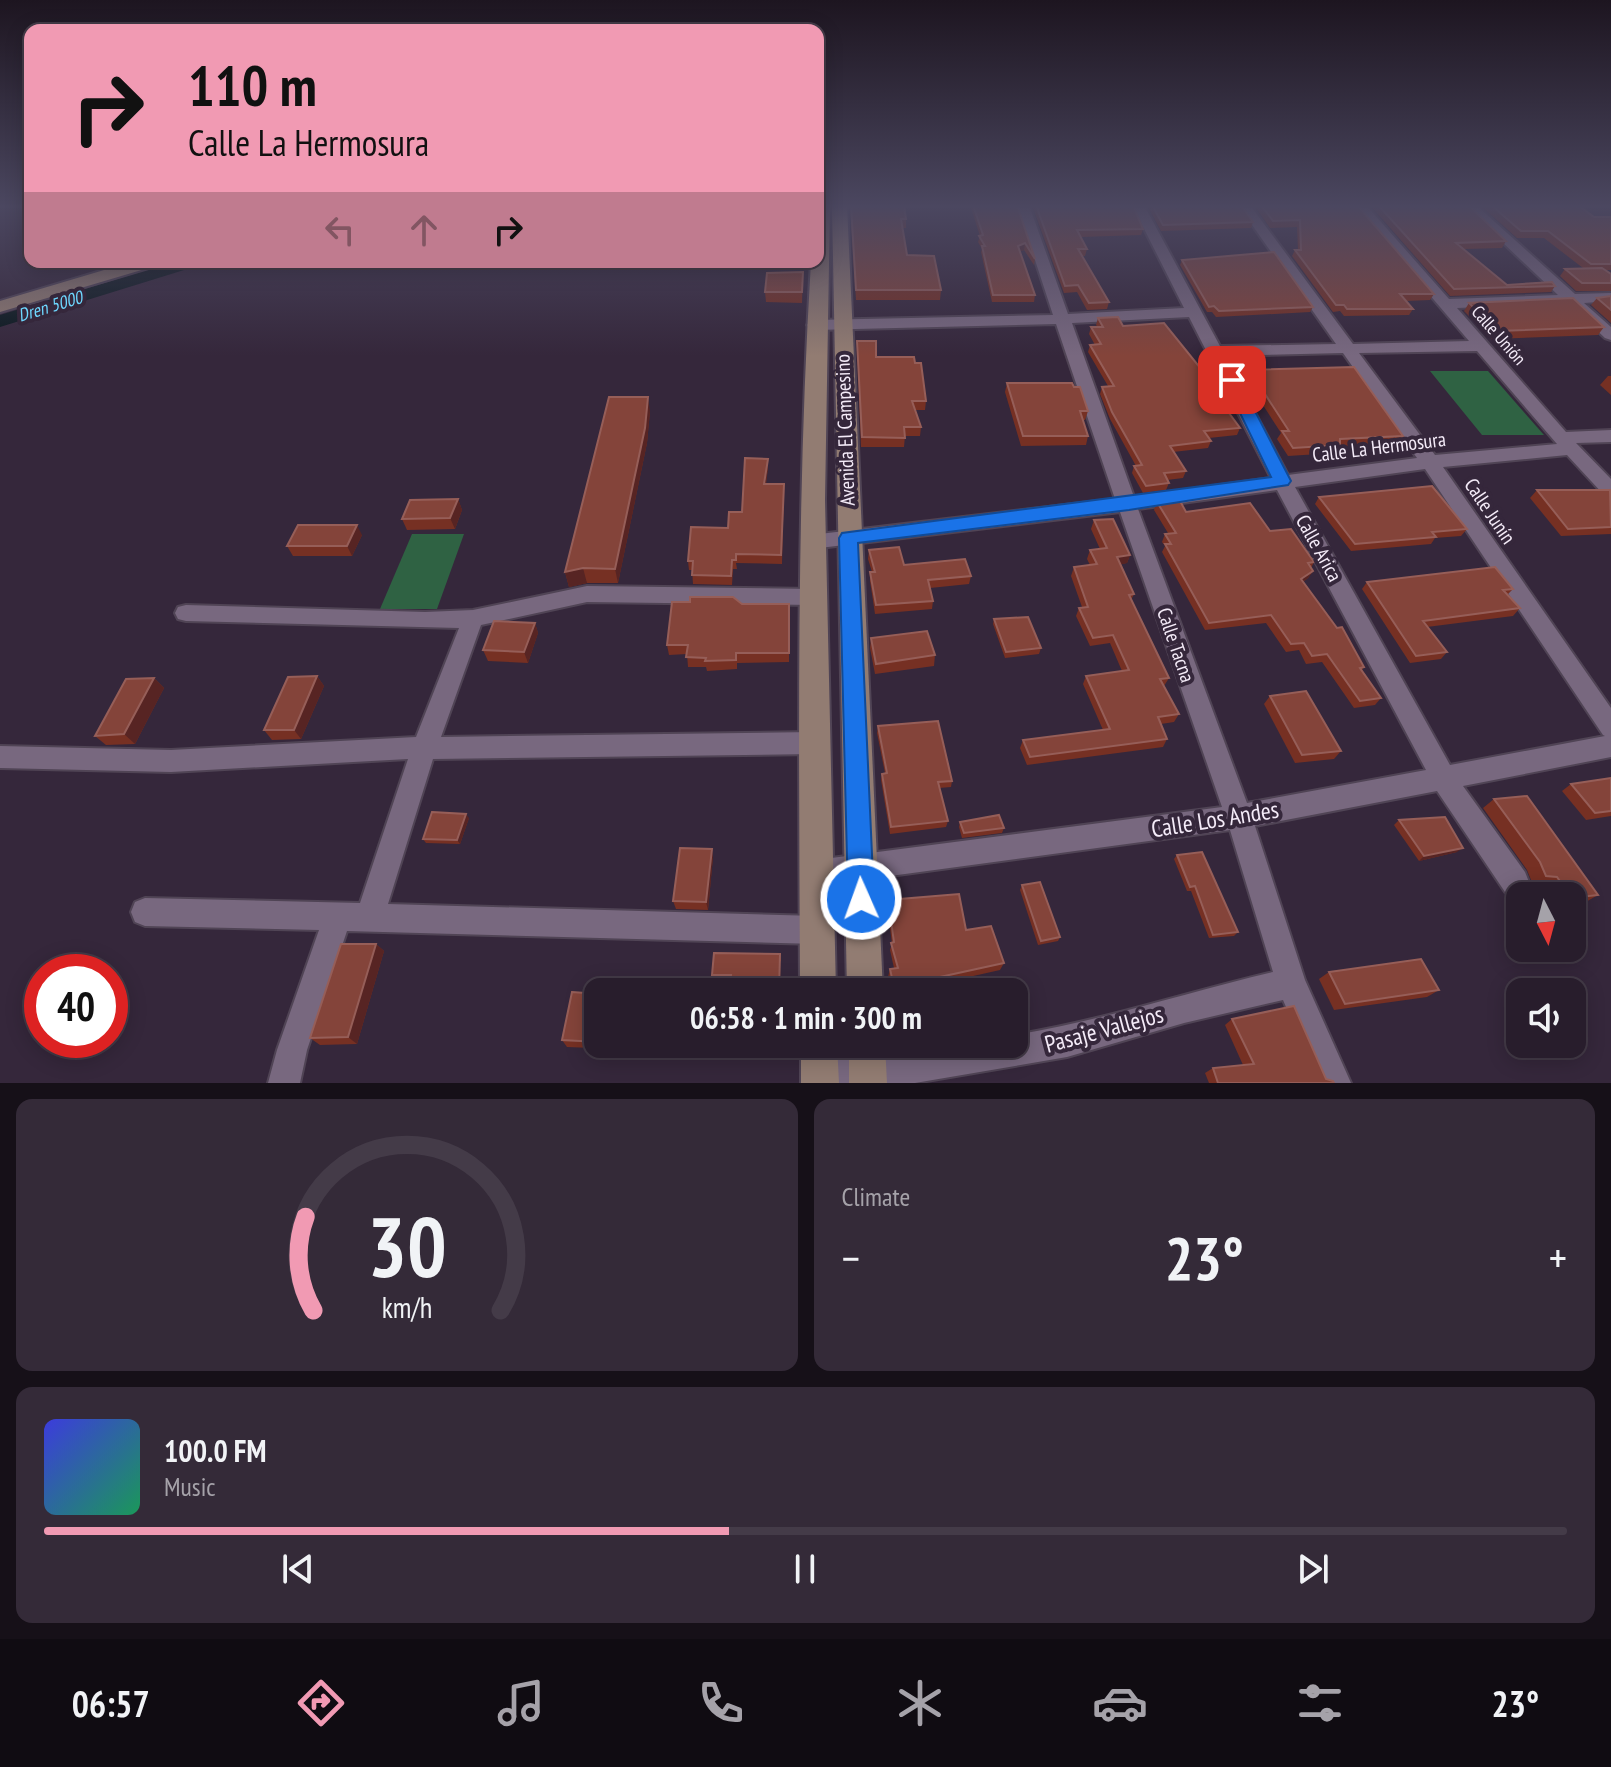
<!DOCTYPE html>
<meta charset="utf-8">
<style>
body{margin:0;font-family:"PT Sans Narrow",sans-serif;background:#342a38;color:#f1f3f6;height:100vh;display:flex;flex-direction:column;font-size:30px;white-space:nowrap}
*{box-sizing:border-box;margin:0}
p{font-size:26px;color:#a5a2a9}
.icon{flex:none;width:44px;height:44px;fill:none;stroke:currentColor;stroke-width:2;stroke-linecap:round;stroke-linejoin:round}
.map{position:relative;height:1083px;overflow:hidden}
.drawer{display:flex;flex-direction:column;gap:16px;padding:16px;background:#161018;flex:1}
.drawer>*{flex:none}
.guide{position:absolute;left:24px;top:24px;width:800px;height:244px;border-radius:16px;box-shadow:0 4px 20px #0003,0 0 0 2px #443b48;background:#f19ab3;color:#111;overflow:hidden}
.needle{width:52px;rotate:174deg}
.tools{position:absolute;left:1506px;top:882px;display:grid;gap:16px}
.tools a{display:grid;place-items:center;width:80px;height:80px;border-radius:16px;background:#281d2c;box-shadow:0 4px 20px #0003,0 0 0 2px #443b48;font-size:40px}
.speed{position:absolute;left:24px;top:954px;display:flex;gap:16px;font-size:40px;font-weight:700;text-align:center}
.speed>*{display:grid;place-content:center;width:104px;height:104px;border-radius:50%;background:#281d2c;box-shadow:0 4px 20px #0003,0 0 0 2px #443b48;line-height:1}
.speed .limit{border:12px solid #d22;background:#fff;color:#111}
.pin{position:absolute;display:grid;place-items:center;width:68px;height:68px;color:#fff;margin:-34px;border-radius:16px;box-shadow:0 4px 12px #0006}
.me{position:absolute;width:88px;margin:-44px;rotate:358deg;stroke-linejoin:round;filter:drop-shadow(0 0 6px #0008)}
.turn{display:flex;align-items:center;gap:28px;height:168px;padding:0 32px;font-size:36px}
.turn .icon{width:104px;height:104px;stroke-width:2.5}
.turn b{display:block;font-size:56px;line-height:68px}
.lanes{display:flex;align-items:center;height:76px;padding:0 32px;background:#0003;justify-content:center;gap:40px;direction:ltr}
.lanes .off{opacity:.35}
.big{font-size:60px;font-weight:700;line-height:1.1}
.drawer .card{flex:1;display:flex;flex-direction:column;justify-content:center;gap:12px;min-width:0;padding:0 28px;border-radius:16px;background:#342a38}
.drawer .dial{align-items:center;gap:0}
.dial svg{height:208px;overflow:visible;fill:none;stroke:#443b48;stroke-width:7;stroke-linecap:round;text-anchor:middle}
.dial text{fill:#f1f3f6;stroke:none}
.song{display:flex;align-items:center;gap:24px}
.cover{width:96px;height:96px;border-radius:12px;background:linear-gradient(135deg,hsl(240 70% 55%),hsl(150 70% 35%))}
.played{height:8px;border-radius:4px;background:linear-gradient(90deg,#f19ab3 45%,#443b48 45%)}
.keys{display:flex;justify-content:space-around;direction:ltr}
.heat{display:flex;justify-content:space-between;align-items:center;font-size:44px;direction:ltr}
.drawer .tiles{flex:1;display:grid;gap:16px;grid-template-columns:1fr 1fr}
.card:last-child{grid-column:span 2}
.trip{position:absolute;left:584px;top:978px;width:444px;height:80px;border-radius:16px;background:#281d2c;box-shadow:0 4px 20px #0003,0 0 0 2px #443b48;font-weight:700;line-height:80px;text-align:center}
.tabs{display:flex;height:128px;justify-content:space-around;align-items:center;background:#100c12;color:#a5a2a9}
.tabs .icon{width:56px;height:56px}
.tabs .on{color:#f19ab3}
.tabs b{font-size:36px;color:#f1f3f6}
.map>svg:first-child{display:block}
</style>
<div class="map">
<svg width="1611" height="1083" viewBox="0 0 1611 1083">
<rect width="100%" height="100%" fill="#35273b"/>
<g fill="#2f6243">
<polygon points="1430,371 1488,371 1544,435 1482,435"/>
<polygon points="412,534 464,534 437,609 380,609"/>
</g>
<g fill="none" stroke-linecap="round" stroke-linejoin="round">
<polygon fill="#09171c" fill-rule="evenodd" points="173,262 199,262 197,266 0,327 0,315"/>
<g stroke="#504455" stroke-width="4">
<g id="street">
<path d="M1017,205H1029L1068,314L1184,308L1132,205H1144L1220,346L1336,344L1238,205H1250L1353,344L1469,341L1353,205H1366L1449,299L1558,295L1463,205H1476L1575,294L1611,293V301L1584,303L1611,327V340L1605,338L1568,303L1457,308L1566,432L1611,430V442L1576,443L1611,479V497L1604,495L1567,455L1443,467L1611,708V757L1463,786L1525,872L1529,882L1525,892L1515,896L1505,892L1437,791L1255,826L1305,980L1351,1083H1319L1283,1000L1184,1023L1067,1057L915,1083H807L804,1076L809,1065L820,1060C885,1055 949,1044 1014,1044V1035C1102,1021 1187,992 1273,972L1230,830L816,886L806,882L802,873L806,864L816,860L1222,807L1120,512L811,549L804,547L801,542L804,537L811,535L1115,499L1056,324L815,330L807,325L815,320L1053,315ZM1189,317L1271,478L1134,497L1072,323ZM1477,351L1557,444L1435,455L1359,353ZM1343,353L1417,458L1288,475L1225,356ZM1425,469L1603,735L1605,736L1450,765L1295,487ZM1277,490L1426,770L1247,803L1138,509Z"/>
<polygon points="587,586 812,589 819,591 823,597 819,603 812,605 587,602 481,625 441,737 814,732 823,735 826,743 823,751 814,754 433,759 388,904 817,916 827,920 831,930 827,940 817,944 347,931 307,1050 300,1083 268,1083 277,1050 319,930 145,926 135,922 131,912 135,902 145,898 360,903 408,759 171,772 0,768 0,746 171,750 416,737 459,628 186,621 178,619 175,613 178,607 186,605 425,612 473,610"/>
</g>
</g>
<g stroke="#504455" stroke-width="4">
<g id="secondary">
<path d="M818,205H830L825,500L836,992H800C799,749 796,505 811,262H818Z"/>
<polygon points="832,205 847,205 883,992 847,992"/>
<polygon points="131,262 157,262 155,266 0,312 0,301"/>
<polygon points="801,1044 837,1044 839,1083 801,1083"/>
<polygon points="849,1044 885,1044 887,1083 849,1083"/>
</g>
</g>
<use href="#street" fill="#78687f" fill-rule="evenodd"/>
<use href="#secondary" fill="#927c72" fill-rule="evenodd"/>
</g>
<g fill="#763023">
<polygon points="850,205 904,205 906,219 906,228 902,228 907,255 941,290 940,300 856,300"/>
<polygon points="970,205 1017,205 1035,259 1034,265 1024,250 1020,251 1035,295 1034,302 992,302 981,252 982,249 978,242 980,236"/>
<polygon points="1032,205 1133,205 1143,229 1141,235 1080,237 1087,249 1085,256 1082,256 1109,302 1107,309 1087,310 1077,292 1064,293"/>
<polygon points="1147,205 1241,205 1253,222 1251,228 1161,231"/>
<polygon points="1254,205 1357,205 1434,294 1430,300 1406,301 1413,309 1409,315 1344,316 1340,311 1333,312 1292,256 1295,250 1298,250 1297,227 1270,228"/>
<polygon points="1370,205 1468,205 1506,241 1502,248 1464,249 1507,285 1555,286 1551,292 1450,296"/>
<polygon points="1480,205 1578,205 1594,217 1611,217 1611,270 1605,270 1611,274 1611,291 1576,291 1560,276 1565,269 1583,268 1544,238 1517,238"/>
<polygon points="1182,260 1313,307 1310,312 1216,317 1212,312 1207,312 1180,265"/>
<polygon points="803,272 802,303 766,302 765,292"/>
<polygon points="1611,296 1611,323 1591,305 1597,298"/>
<polygon points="1469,303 1604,327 1598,335 1492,339 1464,311"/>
<polygon points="1098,318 1123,326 1201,369 1231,393 1228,400 1220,400 1240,428 1237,435 1209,438 1211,441 1208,448 1173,452 1186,471 1183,478 1167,480 1169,483 1166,490 1143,493 1132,473 1134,466 1136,466 1110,419 1100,394 1102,387 1108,386 1088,352 1090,345 1095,345 1089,334 1091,327 1098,327 1096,325"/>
<polygon points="857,341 926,401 925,410 915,410 921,427 920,436 905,436 904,447 861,447"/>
<polygon points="1244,370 1403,436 1397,444 1339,447 1335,453 1288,456 1277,439 1281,433 1259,399 1251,400 1240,379"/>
<polygon points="1608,376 1611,376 1611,395 1600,385"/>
<polygon points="1007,383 1074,387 1088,411 1085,420 1083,420 1088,436 1086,445 1021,446 1005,392"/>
<polygon points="650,411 647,443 618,583 587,583 569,587 565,572"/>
<polygon points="768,459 768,468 766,484 784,484 782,564 736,563 737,569 733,569 732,585 693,584 692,570 689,570 688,561 728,528 742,512"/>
<polygon points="1537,490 1611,491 1611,534 1561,536 1530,498"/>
<polygon points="1319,497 1467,529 1461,536 1435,538 1431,544 1351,551 1315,504"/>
<polygon points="458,499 462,510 455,529 407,530 402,519"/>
<polygon points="1157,502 1186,512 1270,531 1314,562 1311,568 1313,571 1308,578 1303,582 1364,667 1362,670 1381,698 1375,705 1354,708 1322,662 1306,664 1299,650 1286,652 1266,623 1205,630 1162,552 1165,546 1162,542 1165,534 1168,533 1154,510"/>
<polygon points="1094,520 1130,555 1127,563 1121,564 1134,594 1131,600 1169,678 1164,686 1179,714 1174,722 1161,724 1167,739 1163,747 1027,765 1020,748 1023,740 1103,730 1083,684 1086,676 1122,671 1110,643 1090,646 1076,616 1079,608 1082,607 1071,576 1074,567 1090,565 1087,559 1090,550 1100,549 1091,529"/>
<polygon points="362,535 352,556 293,556 287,546"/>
<polygon points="869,550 904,565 971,576 969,584 930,588 933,601 932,609 875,614 870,581 870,572 872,572 868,559"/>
<polygon points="1367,582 1513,589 1507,595 1520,608 1513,616 1427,627 1447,652 1441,659 1410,663 1362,589"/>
<polygon points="742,604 789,604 789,662 737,663 737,669 707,671 706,667 688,667 687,654 669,655 667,645"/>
<polygon points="994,619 1041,648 1039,654 1005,658 993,624"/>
<polygon points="535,623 538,633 528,663 488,661 483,650"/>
<polygon points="871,638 935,655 934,666 875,674 870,648"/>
<polygon points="317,676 324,686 301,739 272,740 264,730"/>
<polygon points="154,678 164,688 135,744 106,745 95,736"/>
<polygon points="1270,696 1341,751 1334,759 1295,763 1264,704"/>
<polygon points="878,726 952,781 951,787 939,788 948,821 946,827 890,834 881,780 882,774 885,773 877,733"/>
<polygon points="1611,778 1611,816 1586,820 1562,791 1571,784"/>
<polygon points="1494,799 1598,895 1584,903 1572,905 1572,896 1551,896 1544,886 1533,885 1527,870 1483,808"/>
<polygon points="469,818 460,844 426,843 423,839"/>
<polygon points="1399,820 1457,852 1419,861 1394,825"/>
<polygon points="960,822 1004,828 1002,833 962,838 959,827"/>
<polygon points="1177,855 1238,932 1234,936 1209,938 1191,891 1187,891 1174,859"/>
<polygon points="713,857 708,910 676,909 673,901"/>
<polygon points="1022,885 1060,937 1058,941 1038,945 1020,890"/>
<polygon points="888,900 966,930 1004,963 1000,970 902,992 892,992 888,977 890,969 894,968 890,950 892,943 887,908"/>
<polygon points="376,944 384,951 357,1044 320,1045 310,1038"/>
<polygon points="780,954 781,961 730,982 714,982 712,975"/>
<polygon points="1329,972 1439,990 1427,997 1334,1010 1319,979"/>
<polygon points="598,994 598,1044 670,1044 669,1051 567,1047 562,1040"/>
<polygon points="1232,1019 1326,1079 1334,1083 1209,1083 1205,1073 1213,1068 1243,1065 1225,1025"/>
<polygon points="895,1044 970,1044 896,1049"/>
</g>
<g fill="#572423">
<polygon points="1025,243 1024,250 1017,253 1018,246"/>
<polygon points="648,397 650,411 647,443 618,583 615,569"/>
<polygon points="768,459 768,468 764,493 764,484"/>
<polygon points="458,499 462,510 455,529 450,518"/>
<polygon points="357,525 362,535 352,556 347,546"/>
<polygon points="1130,555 1127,563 1114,566 1117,557"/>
<polygon points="583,568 587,583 569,587 565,572"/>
<polygon points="1313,571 1308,578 1296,587 1301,579"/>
<polygon points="535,623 538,633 528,663 524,652"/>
<polygon points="317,676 324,686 301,739 294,730"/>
<polygon points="154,678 164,688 135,744 124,734"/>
<polygon points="466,814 469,818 460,844 457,840"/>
<polygon points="1463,848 1457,852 1419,861 1424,856"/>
<polygon points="712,849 713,857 708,910 706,902"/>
<polygon points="376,944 384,951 357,1044 348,1037"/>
</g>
<g fill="#84443a" stroke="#965e58" stroke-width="2">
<polygon points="851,205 904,205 906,219 901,219 907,255 934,256 941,290 856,290"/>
<polygon points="973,205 1017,205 1035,259 1025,243 1018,246 1035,295 993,295 982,246 985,246 979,236 983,235"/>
<polygon points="1036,205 1133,205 1143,229 1077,230 1087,249 1078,249 1109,302 1089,303 1078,285 1065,286"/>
<polygon points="1152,205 1241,205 1253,222 1163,225"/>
<polygon points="1261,205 1357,205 1434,294 1400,294 1413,309 1347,309 1344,305 1336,305 1295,250 1301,250 1300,220 1273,221"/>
<polygon points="1378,205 1468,205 1506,241 1456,243 1507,285 1552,282 1555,286 1454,289"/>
<polygon points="1491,205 1578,205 1594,217 1611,217 1611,264 1591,264 1548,231 1521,231"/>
<polygon points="1274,252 1313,307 1219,311 1214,306 1209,307 1182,260"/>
<polygon points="1602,268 1611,274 1611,283 1582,283 1565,269"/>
<polygon points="803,272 802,292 765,292 767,273"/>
<polygon points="1611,296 1611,310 1597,298"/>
<polygon points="1573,298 1604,327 1497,331 1469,303"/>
<polygon points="1118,317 1123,326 1164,323 1201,369 1209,373 1220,373 1231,393 1215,394 1240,428 1204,431 1211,441 1170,446 1186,471 1164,473 1169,483 1146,486 1134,466 1142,465 1112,412 1102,387 1114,386 1090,345 1101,344 1091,327 1103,327 1098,318"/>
<polygon points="857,341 876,341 876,357 914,357 915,363 921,363 926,401 912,401 921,427 904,427 905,438 862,437"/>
<polygon points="1354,367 1403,436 1340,439 1340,445 1293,448 1282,431 1289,431 1263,391 1255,391 1244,370"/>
<polygon points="1007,383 1072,383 1074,387 1080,387 1088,411 1080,411 1088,436 1023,436"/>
<polygon points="609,397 648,397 645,428 615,569 583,568 565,572"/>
<polygon points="745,458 768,459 764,484 784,484 781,555 736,554 736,560 732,560 731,576 692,575 693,561 688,561 691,527 728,528 729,512 742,512"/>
<polygon points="1432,486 1467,529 1432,532 1436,537 1355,544 1319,497"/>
<polygon points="1537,490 1610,490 1611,527 1568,529"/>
<polygon points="458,499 450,518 402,519 410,500"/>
<polygon points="1179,499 1186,512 1250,503 1270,531 1291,529 1314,562 1308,563 1313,571 1301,579 1337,628 1342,627 1364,667 1360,668 1381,698 1360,701 1327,654 1312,656 1304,643 1291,644 1271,615 1209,623 1165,544 1171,544 1165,534 1176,533 1157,502"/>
<polygon points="1113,519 1130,555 1117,557 1134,594 1129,595 1169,678 1160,679 1179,714 1158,717 1167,739 1030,757 1023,740 1110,729 1086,676 1129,670 1113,635 1093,638 1079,608 1088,607 1074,567 1097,564 1090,550 1107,548 1094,520"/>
<polygon points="298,525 357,525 347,546 287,546"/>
<polygon points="899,547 904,565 965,559 971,576 928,580 933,601 876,605 870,572 875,572 869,550"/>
<polygon points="1495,567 1513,589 1503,590 1520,608 1423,621 1447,652 1416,656 1367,582"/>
<polygon points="690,597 733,597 742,604 789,604 789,653 736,653 736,660 705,661 706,658 686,657 688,645 667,645 672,602 690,602"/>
<polygon points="1028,617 1041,648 1006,652 994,619"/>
<polygon points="494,621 535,623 524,652 483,650"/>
<polygon points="927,631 935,655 876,664 871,638"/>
<polygon points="317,676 294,730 264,730 288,677"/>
<polygon points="154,678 124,734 95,736 126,679"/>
<polygon points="1306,691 1341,751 1302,755 1270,696"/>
<polygon points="938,721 952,781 938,782 948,821 891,827 882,774 887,773 878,726"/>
<polygon points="1611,778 1611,811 1595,813 1571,784"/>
<polygon points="1527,796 1598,895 1572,898 1572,896 1570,896 1557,877 1546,876 1540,862 1494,799"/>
<polygon points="432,812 466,814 457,840 423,839"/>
<polygon points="999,815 1004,828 964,833 960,822"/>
<polygon points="1445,817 1463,848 1424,856 1399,820"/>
<polygon points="680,848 712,849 706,902 673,901"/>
<polygon points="1202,852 1238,932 1213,935 1195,886 1190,887 1177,855"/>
<polygon points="1040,882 1060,937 1041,941 1022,885"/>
<polygon points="959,894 966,930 991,926 1004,963 894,987 890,969 898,968 891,943 894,942 888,900"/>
<polygon points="341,944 376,944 348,1037 310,1038"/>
<polygon points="714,953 780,954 779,992 729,992 731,975 712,975"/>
<polygon points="1421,959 1439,990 1345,1004 1329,972"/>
<polygon points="572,992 598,994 598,1042 562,1040"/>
<polygon points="1294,1006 1326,1079 1333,1081 1334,1083 1218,1083 1213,1068 1254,1064 1232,1019"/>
</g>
<linearGradient id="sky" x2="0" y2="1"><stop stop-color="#1d1520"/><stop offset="0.58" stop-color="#4b4760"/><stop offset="1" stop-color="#4b4760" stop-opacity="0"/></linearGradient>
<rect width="1611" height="356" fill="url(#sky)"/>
<polygon fill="#1a73e8" stroke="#114b97" stroke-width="2" points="1232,376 1239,380 1291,481 1288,485 1129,510 858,543 874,899 870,907 861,911 852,907 848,899 839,538 842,533 1271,477 1224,380"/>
<g text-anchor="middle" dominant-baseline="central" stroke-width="8" stroke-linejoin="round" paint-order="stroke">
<g font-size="18" font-style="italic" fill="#6ed8ff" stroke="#35273b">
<text transform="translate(50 306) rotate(-17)">Dren 5000</text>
</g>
<g font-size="18" fill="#f4ebf8" stroke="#35273b">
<text transform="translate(1499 335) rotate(49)">Calle Unión</text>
</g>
<g font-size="20" fill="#f4ebf8" stroke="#35273b">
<text transform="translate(845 430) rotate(-92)">Avenida El Campesino</text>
<text transform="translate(1379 447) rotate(-7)">Calle La Hermosura</text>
<text transform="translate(1490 511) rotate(56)">Calle Junín</text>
<text transform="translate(1319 548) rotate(61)">Calle Arica</text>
<text transform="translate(1176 645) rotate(71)">Calle Tacna</text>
</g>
<g font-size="24" fill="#f4ebf8" stroke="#35273b">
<text transform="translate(1215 819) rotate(-9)">Calle Los Andes</text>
<text transform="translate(1104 1029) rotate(-15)">Pasaje Vallejos</text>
</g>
</g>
</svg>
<div class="tools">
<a><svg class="needle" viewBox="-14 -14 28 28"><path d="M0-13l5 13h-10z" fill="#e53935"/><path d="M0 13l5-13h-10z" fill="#a5a2a9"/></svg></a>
<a><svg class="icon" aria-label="sound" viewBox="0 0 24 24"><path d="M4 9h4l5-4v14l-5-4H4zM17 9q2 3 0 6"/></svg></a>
</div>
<div class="speed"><div class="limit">40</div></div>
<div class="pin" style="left:1232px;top:380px;background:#d93025"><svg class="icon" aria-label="arrive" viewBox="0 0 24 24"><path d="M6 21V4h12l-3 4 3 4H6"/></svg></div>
<svg class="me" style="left:861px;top:899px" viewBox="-20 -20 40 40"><circle r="17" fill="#1a73e8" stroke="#fff" stroke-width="3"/><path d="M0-11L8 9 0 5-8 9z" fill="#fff"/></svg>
<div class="trip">06:58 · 1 min · 300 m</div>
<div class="guide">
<div class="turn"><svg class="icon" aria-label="right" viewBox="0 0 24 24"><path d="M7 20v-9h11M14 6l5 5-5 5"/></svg><div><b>110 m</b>Calle La Hermosura</div></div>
<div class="lanes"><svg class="icon off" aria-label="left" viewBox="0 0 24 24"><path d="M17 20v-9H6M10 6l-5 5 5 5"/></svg><svg class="icon off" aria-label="ahead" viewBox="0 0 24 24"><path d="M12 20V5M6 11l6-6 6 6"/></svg><svg class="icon" aria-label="right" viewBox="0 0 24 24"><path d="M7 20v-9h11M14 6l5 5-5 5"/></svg></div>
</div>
</div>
<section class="drawer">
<div class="tiles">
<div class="card dial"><svg viewBox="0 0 100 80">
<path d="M14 69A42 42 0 1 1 86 69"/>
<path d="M14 69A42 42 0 0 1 11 33" stroke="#f19ab3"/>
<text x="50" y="56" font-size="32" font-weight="700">30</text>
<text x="50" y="72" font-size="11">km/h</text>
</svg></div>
<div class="card"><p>Climate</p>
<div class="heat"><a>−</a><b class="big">23°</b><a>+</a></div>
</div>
<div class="card">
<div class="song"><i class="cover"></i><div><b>100.0 FM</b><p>Music</p></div></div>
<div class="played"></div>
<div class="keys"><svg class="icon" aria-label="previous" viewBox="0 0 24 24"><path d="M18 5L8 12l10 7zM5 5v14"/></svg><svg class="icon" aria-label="pause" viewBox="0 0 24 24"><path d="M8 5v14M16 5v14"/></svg><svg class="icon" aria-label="next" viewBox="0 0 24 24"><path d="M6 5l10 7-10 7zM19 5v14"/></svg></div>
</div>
</div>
</section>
<nav class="tabs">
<b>06:57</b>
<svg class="icon on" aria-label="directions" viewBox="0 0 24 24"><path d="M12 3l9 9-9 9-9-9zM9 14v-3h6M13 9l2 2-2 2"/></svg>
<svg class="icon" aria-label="music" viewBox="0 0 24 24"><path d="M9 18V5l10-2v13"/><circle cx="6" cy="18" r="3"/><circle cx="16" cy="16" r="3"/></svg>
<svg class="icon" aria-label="phone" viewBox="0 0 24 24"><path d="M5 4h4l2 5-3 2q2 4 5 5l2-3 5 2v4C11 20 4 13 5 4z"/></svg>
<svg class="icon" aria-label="climate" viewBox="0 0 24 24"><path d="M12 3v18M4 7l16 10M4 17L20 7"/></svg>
<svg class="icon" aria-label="car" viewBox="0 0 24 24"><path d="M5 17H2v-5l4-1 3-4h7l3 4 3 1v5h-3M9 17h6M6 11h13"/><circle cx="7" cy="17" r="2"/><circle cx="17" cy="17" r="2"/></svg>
<svg class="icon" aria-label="filters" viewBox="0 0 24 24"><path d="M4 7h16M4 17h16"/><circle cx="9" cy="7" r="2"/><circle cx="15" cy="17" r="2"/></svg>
<b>23°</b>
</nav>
